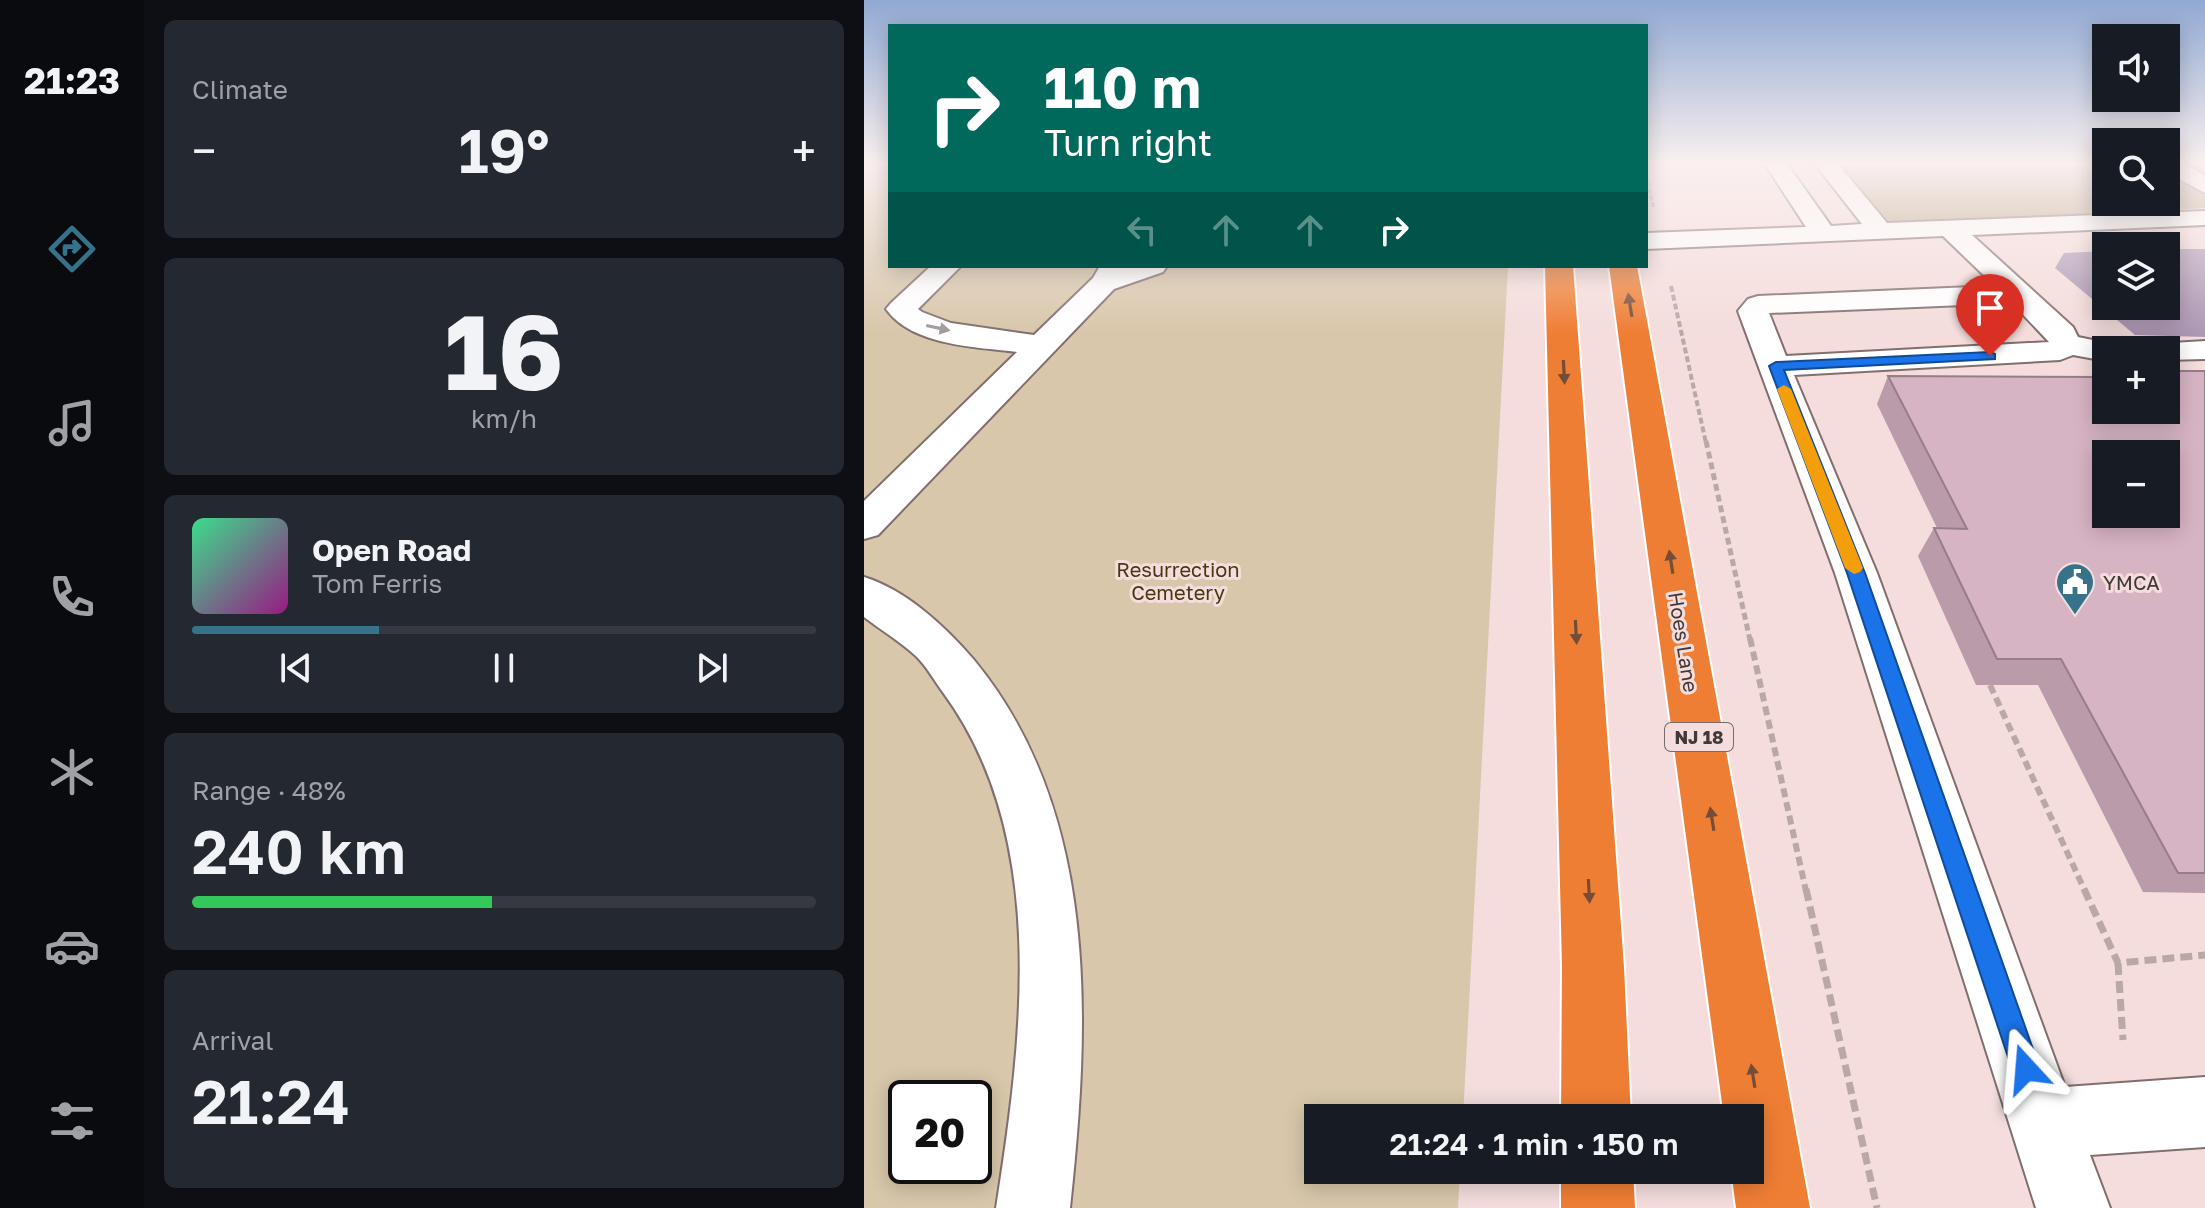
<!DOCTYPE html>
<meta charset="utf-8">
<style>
body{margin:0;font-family:"Golos Text",sans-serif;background:#242831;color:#f1f3f6;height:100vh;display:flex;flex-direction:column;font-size:30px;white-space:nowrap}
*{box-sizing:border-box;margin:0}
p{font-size:26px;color:#9ea1a6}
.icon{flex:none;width:44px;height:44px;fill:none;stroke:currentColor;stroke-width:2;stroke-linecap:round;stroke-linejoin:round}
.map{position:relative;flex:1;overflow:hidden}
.panel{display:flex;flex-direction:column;gap:20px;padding:20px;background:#0d0f14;width:720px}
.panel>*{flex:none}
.top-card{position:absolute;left:24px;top:24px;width:760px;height:244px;border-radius:0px;box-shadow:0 4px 20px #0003;background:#00695c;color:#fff;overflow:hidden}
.fabs{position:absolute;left:1228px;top:24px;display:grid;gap:16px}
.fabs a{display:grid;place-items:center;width:88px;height:88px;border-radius:0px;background:#171b24;box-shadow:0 4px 20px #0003;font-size:40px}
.speed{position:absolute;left:24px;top:1080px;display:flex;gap:16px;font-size:40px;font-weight:700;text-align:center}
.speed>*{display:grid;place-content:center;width:104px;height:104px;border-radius:50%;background:#171b24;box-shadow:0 4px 20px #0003;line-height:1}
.speed .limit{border:4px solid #111;border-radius:12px;background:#fff;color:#111}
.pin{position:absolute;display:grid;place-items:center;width:68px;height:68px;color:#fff;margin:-82px -34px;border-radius:50% 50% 50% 0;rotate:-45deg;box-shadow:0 0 8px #0007}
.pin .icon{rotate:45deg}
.me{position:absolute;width:88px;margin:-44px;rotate:341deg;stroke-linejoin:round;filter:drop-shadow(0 0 6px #0008)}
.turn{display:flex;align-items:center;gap:28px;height:168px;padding:0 24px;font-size:36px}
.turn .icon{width:104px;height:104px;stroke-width:2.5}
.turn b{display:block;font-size:56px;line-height:68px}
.lanes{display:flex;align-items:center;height:76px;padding:0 24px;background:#0003;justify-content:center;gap:40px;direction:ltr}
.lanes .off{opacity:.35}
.big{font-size:60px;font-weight:600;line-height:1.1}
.panel .tile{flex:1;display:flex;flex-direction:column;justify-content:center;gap:12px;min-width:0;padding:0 28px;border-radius:12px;background:#242831}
.panel .dial{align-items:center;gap:0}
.dial b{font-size:104px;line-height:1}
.song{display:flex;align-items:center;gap:24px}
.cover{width:96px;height:96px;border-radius:12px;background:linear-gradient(135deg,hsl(150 70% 55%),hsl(310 70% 35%))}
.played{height:8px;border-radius:4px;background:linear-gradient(90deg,#36728a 30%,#363941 30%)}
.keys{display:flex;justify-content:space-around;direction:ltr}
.heat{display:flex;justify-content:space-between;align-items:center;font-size:44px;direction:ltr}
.charge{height:12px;border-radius:6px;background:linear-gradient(90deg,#34c759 48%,#363941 0)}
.trip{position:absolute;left:440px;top:1104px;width:460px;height:80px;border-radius:0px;background:#171b24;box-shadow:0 4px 20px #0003;font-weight:600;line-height:80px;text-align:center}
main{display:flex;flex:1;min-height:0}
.tabs{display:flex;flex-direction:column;width:144px;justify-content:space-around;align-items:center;background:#090b0e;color:#9ea1a6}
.tabs .icon{width:56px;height:56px}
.tabs .on{color:#36728a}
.tabs b{font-size:36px;color:#f1f3f6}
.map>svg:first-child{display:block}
</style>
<main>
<nav class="tabs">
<b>21:23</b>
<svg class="icon on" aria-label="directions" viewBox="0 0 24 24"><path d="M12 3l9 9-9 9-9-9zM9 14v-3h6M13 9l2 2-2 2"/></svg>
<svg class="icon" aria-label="music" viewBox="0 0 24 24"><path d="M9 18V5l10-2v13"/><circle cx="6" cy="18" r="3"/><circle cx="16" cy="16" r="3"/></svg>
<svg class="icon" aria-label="phone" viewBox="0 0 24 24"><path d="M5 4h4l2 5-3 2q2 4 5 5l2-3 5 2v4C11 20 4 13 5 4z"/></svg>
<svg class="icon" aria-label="climate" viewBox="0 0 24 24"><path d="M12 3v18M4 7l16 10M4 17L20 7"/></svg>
<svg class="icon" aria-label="car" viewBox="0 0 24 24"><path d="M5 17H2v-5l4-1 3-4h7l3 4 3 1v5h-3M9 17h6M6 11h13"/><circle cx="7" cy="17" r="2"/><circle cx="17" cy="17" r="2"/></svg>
<svg class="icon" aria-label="filters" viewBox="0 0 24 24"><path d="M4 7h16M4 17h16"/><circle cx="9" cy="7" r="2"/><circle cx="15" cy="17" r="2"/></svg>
</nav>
<section class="panel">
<div class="tile"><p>Climate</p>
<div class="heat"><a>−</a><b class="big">19°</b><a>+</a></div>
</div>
<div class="tile dial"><b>16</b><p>km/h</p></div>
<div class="tile">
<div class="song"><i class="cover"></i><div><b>Open Road</b><p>Tom Ferris</p></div></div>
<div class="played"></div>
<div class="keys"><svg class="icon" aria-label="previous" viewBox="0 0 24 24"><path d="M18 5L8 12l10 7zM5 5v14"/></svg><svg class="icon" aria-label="pause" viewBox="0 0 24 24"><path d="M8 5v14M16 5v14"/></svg><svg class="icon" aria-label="next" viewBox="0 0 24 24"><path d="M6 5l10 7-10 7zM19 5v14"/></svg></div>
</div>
<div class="tile"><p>Range · 48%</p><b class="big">240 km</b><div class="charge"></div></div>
<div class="tile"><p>Arrival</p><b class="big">21:24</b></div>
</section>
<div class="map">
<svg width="1341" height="1208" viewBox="0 0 1341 1208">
<rect width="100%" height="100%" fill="#f4dddc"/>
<path fill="#d8c7ab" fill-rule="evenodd" d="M0,164H26V266H644L599,1118H454V1170H596L594,1208H0ZM42,1098H110V1166H42Z"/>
<polygon fill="#b5a385" points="974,164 1242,164 1242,202 1302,202 1302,164 1341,164 1341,208 1021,225"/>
<polygon fill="#ad98b4" points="1302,249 1341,249 1341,337 1271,335 1191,268 1200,253 1242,251 1242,306 1302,306"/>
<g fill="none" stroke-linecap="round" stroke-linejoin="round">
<g stroke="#836e6e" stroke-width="4">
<g id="minor">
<path d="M901,164H923L967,226L998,224L951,164H974L1023,223L1341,211V225L1108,235L1209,327L1214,337L1253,345L1256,350H1242V361L1209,355L1196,360L930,375L1013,573L1201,1087L1341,1077V1147L1226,1155L1246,1208H1172L971,573L874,311L884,299L894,296L1131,286L1079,236L782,249V233L942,227ZM1148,303L1185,342L922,356L905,313Z"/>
<polygon points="1302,164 1321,164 1341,176 1341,193 1302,172"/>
<path d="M67,266H97L54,309L58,312L87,323L170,335L229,278L236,266H303L299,272L250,289L14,535L0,539V501L153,352C113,347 48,346 22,309L27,303Z"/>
<polygon points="1341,341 1341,359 1302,360 1302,350 1287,350 1291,344"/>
<path d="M0,577C42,590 82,627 110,660C236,813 226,1023 206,1208H132C158,1041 186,836 78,691C70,680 63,667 53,657C37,642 17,630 0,617Z"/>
</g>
</g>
<g stroke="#fff" stroke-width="4">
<g id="highway">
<polygon points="681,266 709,266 760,967 767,1118 697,1118 698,967"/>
<polygon points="745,266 773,266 946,1208 872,1208 867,1170 886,1170 886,1118 860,1118"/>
<polygon points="697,1170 769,1170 771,1208 697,1208"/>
</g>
</g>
<polyline stroke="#baa8a7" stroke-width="3" stroke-dasharray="5 2" stroke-linecap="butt" points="782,175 790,209"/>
<polyline stroke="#baa8a7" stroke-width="4" stroke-dasharray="6 3" stroke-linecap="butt" points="807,286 842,443"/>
<polyline stroke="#baa8a7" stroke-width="5" stroke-dasharray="7 4" stroke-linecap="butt" points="842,441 886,640"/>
<g stroke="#baa8a7" stroke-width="6" stroke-dasharray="9 5" stroke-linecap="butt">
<polyline points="886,638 942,891"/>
<polyline points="1126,685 1221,891"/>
</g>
<g stroke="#baa8a7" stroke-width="7" stroke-dasharray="12 6" stroke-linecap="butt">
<polyline points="942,889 1013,1208"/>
<polyline points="1220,889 1254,963 1341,955"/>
<polyline points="1254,963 1259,1040"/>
</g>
<use href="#minor" fill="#fff" fill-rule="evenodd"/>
<use href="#highway" fill="#ef7e35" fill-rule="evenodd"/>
</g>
<polygon fill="#b99ba9" points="1341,371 1341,893 1279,892 1174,685 1112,685 1054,556 1070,528 1073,528 1013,404 1024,376 1242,410"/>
<path fill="#d7b4c4" stroke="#967e89" stroke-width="2" fill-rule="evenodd" d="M1302,371H1341V873H1314L1197,659H1133L1070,528L1103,529L1024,376L1242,377V410H1302ZM1242,454H1302V514H1242Z"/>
<defs><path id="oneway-solid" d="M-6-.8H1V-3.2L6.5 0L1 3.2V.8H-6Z" transform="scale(2)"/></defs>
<g fill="#754d36">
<use href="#oneway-solid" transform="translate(766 305) rotate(-99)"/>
<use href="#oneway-solid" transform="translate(700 372) rotate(87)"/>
<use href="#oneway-solid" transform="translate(807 562) rotate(-99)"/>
<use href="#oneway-solid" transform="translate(712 632) rotate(87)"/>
<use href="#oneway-solid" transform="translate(848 819) rotate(-99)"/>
<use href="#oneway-solid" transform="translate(725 891) rotate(87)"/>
<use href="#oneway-solid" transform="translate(889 1076) rotate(-99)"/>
</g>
<use fill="#a09c9b" href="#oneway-solid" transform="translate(74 328) rotate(12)"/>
<linearGradient id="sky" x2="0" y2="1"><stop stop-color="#90a9d3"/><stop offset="0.49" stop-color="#faf0ef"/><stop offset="1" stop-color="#faf0ef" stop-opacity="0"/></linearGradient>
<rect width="1341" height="333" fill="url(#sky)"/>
<polygon fill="#1a73e8" stroke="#114b97" stroke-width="2" points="1126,352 1131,354 1131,359 920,370 1001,573 1176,1069 1172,1079 1162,1083 1152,1079 1148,1069 983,573 905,366 912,362"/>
<polygon fill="#f59e0b" points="920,385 927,389 999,568 996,572 990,574 981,568 913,389"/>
<defs>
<g id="civic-pin" transform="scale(2)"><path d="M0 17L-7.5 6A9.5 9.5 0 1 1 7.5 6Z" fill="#36728a" stroke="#f4dddc"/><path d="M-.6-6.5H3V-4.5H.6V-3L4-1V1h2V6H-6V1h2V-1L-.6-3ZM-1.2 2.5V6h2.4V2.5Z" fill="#fff"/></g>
</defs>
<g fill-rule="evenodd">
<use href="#civic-pin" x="1211" y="582"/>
</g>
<g text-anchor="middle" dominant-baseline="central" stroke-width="6" stroke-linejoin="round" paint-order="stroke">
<rect fill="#f4dddc" stroke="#776a68" stroke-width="2" x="801" y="723" width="68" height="28" rx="6"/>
<g font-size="18" font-weight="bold" fill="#413837">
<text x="835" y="737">NJ 18</text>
</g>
<g font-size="20" fill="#4a360f" stroke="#f4dddc">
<text x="314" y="569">Resurrection<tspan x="314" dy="23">Cemetery</tspan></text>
</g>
<g font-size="20" fill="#413837" stroke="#f4dddc" text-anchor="start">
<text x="1239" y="582">YMCA</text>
</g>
<g font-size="20" fill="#413837" stroke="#f4dddc">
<text transform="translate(820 642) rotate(81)">Hoes Lane</text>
</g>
</g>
</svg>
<div class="fabs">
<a><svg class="icon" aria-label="sound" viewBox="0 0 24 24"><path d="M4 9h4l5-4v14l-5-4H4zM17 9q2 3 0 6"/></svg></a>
<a><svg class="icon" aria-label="search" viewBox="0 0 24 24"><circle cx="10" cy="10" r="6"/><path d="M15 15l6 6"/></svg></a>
<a><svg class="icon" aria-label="layers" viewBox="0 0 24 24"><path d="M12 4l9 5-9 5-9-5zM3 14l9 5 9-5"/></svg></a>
<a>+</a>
<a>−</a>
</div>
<div class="speed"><div class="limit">20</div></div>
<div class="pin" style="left:1126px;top:356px;background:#d93025"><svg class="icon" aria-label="arrive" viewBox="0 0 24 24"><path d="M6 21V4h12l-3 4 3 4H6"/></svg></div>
<svg class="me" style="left:1162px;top:1069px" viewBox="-20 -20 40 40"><path d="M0-17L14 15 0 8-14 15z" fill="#1a73e8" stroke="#fff" stroke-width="4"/></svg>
<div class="trip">21:24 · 1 min · 150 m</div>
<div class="top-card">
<div class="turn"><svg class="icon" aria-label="right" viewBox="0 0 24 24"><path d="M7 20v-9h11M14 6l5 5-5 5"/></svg><div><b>110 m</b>Turn right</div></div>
<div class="lanes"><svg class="icon off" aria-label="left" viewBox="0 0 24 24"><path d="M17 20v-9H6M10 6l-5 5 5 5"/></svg><svg class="icon off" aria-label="ahead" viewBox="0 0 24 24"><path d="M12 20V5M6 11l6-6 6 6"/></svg><svg class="icon off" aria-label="ahead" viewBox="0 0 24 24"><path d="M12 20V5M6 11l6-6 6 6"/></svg><svg class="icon" aria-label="right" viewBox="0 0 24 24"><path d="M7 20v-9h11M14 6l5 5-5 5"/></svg></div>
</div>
</div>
</main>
